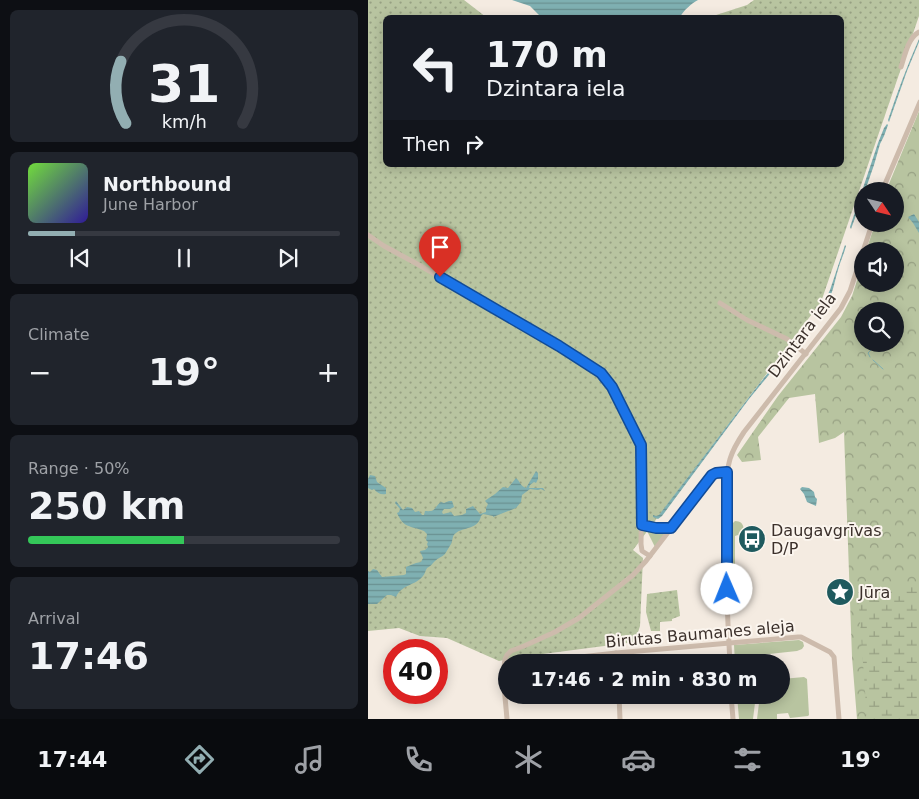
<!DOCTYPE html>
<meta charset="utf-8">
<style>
body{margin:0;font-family:"DejaVu Sans",sans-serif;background:#20242c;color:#f1f3f6;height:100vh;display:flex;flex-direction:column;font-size:19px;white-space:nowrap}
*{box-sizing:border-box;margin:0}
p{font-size:16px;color:#9ea1a6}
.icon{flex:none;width:28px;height:28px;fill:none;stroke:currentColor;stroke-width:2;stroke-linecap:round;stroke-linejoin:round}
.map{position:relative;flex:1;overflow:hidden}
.side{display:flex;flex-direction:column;gap:10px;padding:10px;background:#0d0f14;width:368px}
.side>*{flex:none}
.guide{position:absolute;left:15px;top:15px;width:461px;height:152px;border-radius:8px;box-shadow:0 2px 12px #0003;background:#171b24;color:#f1f3f6;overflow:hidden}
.needle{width:32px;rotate:125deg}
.controls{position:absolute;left:486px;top:182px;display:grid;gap:10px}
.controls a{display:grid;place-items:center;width:50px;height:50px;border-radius:50%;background:#171b24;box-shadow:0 2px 12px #0003;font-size:25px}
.speed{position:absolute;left:15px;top:639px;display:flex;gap:10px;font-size:25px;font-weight:700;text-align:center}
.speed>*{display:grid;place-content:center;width:65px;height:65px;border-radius:50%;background:#171b24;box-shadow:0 2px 12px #0003;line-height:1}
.speed .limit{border:8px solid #d22;background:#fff;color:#111}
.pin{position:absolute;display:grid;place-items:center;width:42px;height:42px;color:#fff;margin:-51px -21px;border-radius:50% 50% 50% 0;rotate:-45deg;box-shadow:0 0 5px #0007}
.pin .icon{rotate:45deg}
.me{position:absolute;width:55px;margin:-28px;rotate:359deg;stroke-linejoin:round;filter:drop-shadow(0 0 4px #0008)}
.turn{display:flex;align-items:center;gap:18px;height:105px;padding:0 20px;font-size:22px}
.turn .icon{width:65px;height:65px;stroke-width:2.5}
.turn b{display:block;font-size:35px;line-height:42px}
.then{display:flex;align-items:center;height:48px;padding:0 20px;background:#0003;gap:10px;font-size:19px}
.big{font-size:38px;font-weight:600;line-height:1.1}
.side .card{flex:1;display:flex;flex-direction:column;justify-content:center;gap:8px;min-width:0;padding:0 18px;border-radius:8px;background:#20242c}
.side .dial{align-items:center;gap:0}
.dial svg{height:130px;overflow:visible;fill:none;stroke:#363941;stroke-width:7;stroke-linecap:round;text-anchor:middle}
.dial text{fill:#f1f3f6;stroke:none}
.song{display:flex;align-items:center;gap:15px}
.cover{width:60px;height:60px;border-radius:8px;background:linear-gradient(135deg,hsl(100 70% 55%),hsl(250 70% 35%))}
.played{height:5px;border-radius:2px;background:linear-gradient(90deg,#92aeb2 15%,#363941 15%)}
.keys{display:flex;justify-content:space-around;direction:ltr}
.heat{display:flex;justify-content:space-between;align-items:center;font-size:28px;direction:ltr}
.charge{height:8px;border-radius:4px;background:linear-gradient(90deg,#34c759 50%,#363941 0)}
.trip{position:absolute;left:130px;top:654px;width:292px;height:50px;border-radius:25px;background:#171b24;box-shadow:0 2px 12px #0003;font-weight:600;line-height:50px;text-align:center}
.tabs{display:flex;height:80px;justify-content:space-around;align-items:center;background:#090b0e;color:#9ea1a6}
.tabs .icon{width:35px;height:35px}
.tabs .active{color:#92aeb2}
.tabs b{font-size:22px;color:#f1f3f6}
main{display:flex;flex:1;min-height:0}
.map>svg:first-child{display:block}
</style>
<main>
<section class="side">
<div class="card dial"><svg viewBox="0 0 100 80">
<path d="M14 69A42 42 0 1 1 86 69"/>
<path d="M14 69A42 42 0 0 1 11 31" stroke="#92aeb2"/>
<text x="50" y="56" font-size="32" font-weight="700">31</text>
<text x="50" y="72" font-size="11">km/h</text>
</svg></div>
<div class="card">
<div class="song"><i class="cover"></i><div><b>Northbound</b><p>June Harbor</p></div></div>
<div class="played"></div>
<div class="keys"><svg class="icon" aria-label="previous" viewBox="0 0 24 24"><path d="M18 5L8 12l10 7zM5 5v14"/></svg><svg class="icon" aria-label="pause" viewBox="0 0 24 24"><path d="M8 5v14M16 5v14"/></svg><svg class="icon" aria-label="next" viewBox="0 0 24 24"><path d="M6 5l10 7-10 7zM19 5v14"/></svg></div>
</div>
<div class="card"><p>Climate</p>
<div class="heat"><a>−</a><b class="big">19°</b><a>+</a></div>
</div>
<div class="card"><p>Range · 50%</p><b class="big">250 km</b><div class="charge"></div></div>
<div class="card"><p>Arrival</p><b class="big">17:46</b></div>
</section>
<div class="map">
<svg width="552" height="719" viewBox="0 0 552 719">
<defs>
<pattern id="forest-crowns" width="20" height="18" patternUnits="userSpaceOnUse" patternTransform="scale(1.25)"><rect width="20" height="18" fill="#b8c4a0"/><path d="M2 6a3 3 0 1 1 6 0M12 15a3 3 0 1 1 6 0" fill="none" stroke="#97a083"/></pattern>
<pattern id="wetland-marsh" width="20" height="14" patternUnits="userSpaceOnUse" patternTransform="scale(1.25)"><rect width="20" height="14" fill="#b8c4a0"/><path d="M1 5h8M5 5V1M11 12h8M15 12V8" fill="none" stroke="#97a083"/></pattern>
<pattern id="garden-dots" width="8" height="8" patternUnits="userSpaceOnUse" patternTransform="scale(1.25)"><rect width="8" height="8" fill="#b8c4a0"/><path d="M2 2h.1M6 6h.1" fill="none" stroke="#97a083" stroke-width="1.8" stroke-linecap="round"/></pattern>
<pattern id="water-rules" width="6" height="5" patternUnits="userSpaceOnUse" patternTransform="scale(1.25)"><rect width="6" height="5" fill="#7fb0b2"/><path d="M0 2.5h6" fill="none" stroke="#699091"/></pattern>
</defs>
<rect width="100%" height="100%" fill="#f4ebe1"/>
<g fill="#b8c4a0">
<path d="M367,521C378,521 376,532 376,541H375L370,535L367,536V582L376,587L380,595C378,601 374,605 367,605L363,599L362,526Z"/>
<polygon points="284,530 298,532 287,547 279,531"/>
<polygon points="390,530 393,532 394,540 386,548 385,545 387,544 387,541 385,541 386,535"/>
<polygon points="431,640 435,642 436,646 434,649 429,651 391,655 391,662 367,662 366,645"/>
<polygon points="436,677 439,679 441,715 440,716 422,718 420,713 409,714 409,719 389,719 392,695 414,695 414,679"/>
<polygon points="369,695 388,695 385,719 371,719"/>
</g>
<path fill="url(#forest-crowns)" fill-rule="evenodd" d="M551,111V719H489L484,657L476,432L467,438L451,443L447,394L421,398L390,437L393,460L374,462L369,455L410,396L473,317L484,296L495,262V284H528V251H498L507,224H528V191H518ZM495,311H528V344H495Z"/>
<polygon fill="url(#wetland-marsh)" points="551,584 551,719 499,719 490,592"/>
<g fill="url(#garden-dots)">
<polygon points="0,0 96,0 118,17 18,18 18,165 474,165 474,18 342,17 379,5 386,0 551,0 551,16 453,302 265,550 275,558 272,626 267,642 144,658 131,661 79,638 52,636 31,628 0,631"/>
<polygon points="309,590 312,616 304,619 304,621 292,622 292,631 283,631 278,612 279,594"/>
</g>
<polygon fill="#ecdcc8" points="471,589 471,599 467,600 460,594 459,590"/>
<g fill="url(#water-rules)">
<path d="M144,0H330C323,4 316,10 312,17L174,18L162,6Z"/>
<path d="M551,39V42L539,71L521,122L520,120C529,93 539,66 551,39Z"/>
<polygon points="519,124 520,125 516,136 512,144 506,165 497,191 495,191 495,196 483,229 482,227 510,143 516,128"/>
<polygon points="546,214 551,222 551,233 545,223 540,217"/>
<path d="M477,245L478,246C476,254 472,262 470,270C466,282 465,299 454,307V305L456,302L462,290Z"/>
<polygon points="423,345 424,347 381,399 294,516 290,519 285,517 285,515 288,516 291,515 391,384"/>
<path d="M168,471L170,473V479L168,483L166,482L162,485L161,488H175L177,491L173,489L170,490L162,489L154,495L153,502L148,508L125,517V516L115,514L113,516C110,530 95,527 88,533C84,535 85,540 83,544C81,547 79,551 77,554C74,557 70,558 67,561C64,564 63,566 59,568C57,571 57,574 55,576C47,586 34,584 28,597L23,595H19L9,604H0V571L2,572L5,569L9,570L14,577L36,575L38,574V567L48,563L53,562L55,558L52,551L57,550L60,547L59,544L60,542L58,540L59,534L56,531C42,525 36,529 29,513L31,512L32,509L27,503L28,501L35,510L39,507L44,508L47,512L51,511L54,515H56L57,511C69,512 65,508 73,502L76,503L81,501H84L86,507L82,509H76L74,512L75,514L83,512L86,516L94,515L98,513V509L105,506L112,514L118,512V508L120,504L117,501L118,500L127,494L135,487L140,488L148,478C152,481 152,486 158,488Z"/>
<path d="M2,475L7,476L9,482L18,488V494C13,495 9,493 6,489L4,490L0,488V479Z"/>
<polygon points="434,487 441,488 446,492 447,497 449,499 448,506 439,502 436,494 432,489"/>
</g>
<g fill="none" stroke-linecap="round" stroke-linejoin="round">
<g stroke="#7fb0b2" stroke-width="1">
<polyline points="502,357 500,353 509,344"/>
<polyline points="505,360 515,369"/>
</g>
<g stroke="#cdbbac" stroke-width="5">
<path d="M533,67C537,55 540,38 551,32"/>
<polyline points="514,191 552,102"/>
<polyline points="0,235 16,246 51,265 191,346 233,373 244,387 273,445 274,461 273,544 274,551 282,556"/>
<polyline points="352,303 379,320 419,339 438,354"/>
<polyline points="274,525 288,528 303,527"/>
<polyline points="248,653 249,662"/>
<polyline points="168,662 248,653 430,637 433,637 462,652 466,657 471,719"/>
<path d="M362,662C359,611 357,560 358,509C359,493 357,475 362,459C365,449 370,441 376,432L473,308L482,291L504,224"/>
<polyline points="251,695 252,719"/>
<polyline points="363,695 365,719"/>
<polyline points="139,719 135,675 137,659 139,655 143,651 156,646 187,632 211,618 265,575 278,561 344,475 348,473 359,472"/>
</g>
</g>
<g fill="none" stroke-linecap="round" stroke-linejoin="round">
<g stroke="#114b97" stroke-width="12">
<polyline id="route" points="72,277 191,346 233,373 244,387 273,445 274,525 288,528 303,528 344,475 348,473 359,472 359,589"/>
</g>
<use href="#route" stroke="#1a73e8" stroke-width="9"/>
</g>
<defs>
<g id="bus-disc" transform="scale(1.4375)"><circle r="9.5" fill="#1f5a5e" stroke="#fbf5ee"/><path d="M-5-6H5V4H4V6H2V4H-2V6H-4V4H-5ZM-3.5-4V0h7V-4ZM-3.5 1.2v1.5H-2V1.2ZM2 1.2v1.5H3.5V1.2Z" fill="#fff"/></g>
<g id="sight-disc" transform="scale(1.4375)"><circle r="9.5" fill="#1f5a5e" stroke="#fbf5ee"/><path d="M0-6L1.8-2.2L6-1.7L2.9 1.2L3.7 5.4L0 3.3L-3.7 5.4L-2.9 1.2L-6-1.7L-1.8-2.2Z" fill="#fff"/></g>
</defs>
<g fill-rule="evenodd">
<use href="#bus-disc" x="384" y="539"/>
<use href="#sight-disc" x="472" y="592"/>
</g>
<g text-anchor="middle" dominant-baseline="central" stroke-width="4" stroke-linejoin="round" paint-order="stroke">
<g font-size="16" fill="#3b302b" stroke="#fbf5ee">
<text transform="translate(434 335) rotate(-53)">Dzintara iela</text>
<text transform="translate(332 634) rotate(-5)">Birutas Baumanes aleja</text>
</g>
<g font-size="16" fill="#3b302b" stroke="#fbf5ee" text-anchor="start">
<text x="403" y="530">Daugavgrīvas<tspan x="403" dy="18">D/P</tspan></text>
<text x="491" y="592">Jūra</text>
</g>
</g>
</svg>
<div class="controls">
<a><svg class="needle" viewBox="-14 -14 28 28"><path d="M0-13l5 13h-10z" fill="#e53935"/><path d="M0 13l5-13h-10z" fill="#9ea1a6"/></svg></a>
<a><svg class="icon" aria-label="sound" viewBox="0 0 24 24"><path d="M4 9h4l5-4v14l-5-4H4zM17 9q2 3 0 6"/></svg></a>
<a><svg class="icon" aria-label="search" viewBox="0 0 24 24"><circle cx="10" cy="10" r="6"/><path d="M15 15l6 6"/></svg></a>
</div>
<div class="speed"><div class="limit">40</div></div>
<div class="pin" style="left:72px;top:277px;background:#d93025"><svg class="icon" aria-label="arrive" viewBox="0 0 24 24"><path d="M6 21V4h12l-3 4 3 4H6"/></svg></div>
<svg class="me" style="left:359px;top:589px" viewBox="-20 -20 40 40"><circle r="19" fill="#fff"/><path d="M0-13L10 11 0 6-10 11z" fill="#1a73e8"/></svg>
<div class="trip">17:46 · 2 min · 830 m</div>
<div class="guide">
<div class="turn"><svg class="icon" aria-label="left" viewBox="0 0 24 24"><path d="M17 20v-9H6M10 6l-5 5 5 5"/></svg><div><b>170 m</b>Dzintara iela</div></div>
<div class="then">Then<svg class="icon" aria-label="right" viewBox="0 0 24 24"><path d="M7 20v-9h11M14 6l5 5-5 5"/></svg></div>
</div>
</div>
</main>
<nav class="tabs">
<b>17:44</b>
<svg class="icon active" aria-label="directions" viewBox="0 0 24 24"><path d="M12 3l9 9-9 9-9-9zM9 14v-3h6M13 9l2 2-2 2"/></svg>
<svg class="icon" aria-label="music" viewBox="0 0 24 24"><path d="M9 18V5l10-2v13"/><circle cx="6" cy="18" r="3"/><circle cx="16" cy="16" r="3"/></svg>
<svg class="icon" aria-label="phone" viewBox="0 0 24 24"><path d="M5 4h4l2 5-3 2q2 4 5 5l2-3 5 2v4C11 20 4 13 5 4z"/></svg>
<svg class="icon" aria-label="climate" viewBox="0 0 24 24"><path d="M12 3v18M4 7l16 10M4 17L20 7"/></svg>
<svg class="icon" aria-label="car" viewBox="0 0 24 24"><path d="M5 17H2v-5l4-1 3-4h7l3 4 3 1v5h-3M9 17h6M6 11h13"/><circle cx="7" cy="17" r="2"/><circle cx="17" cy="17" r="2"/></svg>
<svg class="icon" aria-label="filters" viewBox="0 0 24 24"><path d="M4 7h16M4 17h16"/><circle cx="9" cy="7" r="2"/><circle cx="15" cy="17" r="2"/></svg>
<b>19°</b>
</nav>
